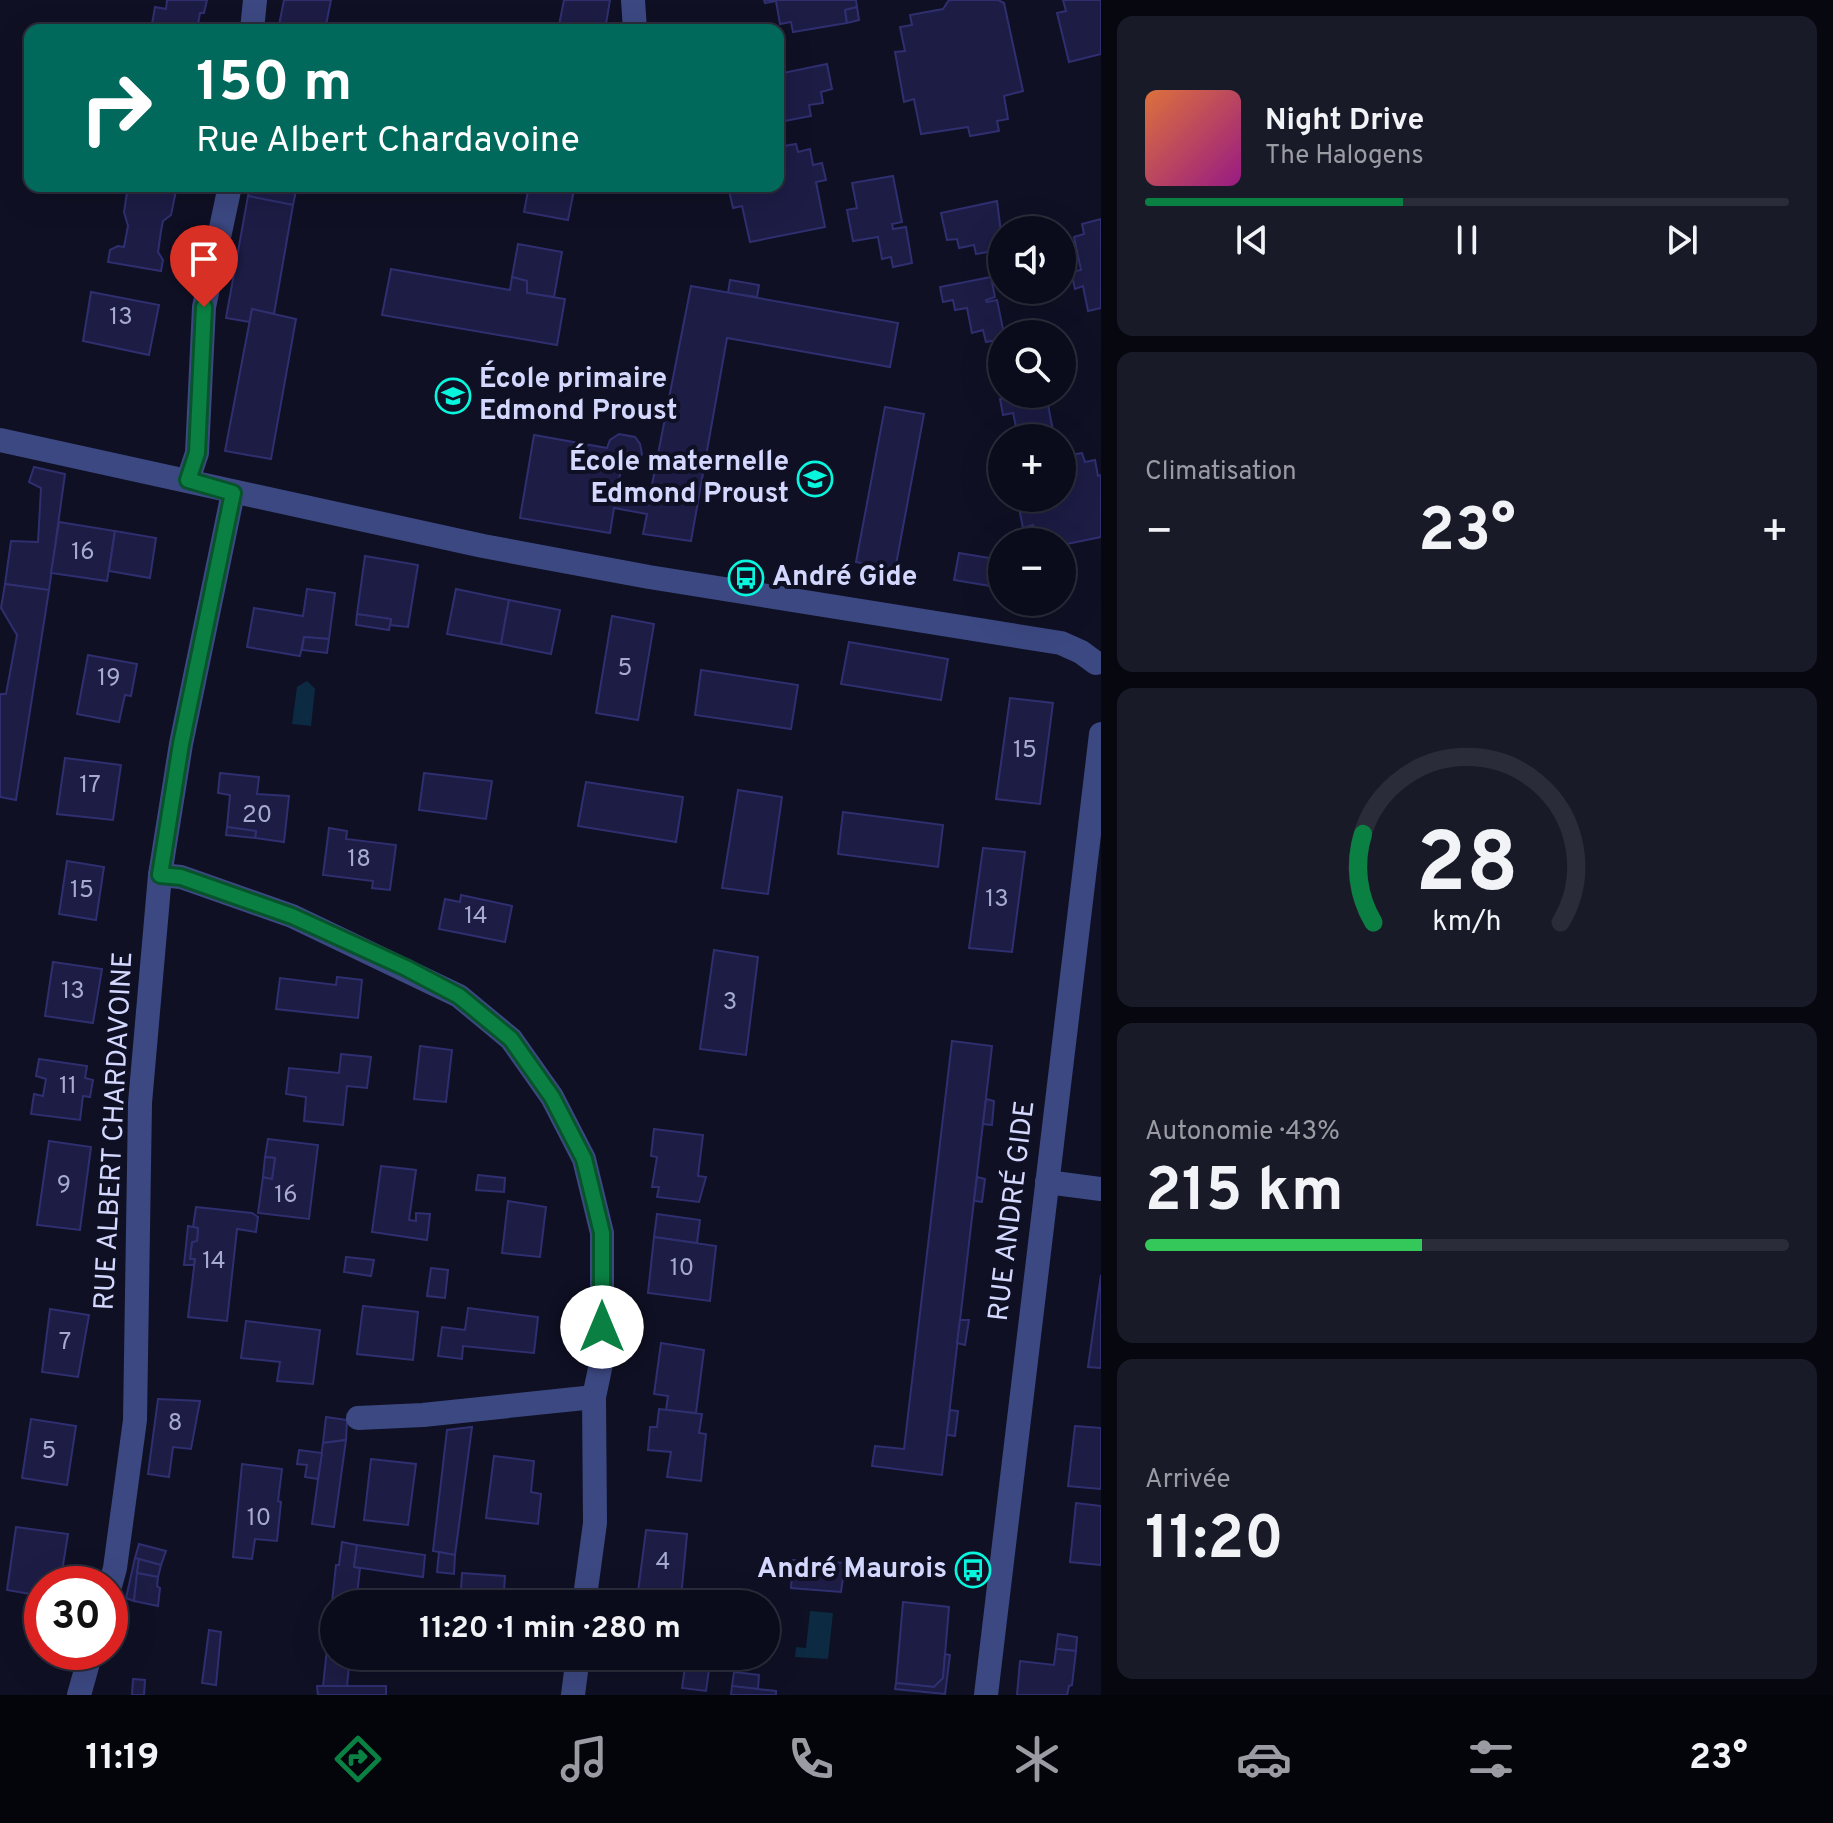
<!DOCTYPE html>
<html lang="fr">
<meta charset="utf-8">
<style>
body{margin:0;font-family:Overpass,sans-serif;background:#191a28;color:#f1f3f6;height:100vh;display:flex;flex-direction:column;font-size:30px;white-space:nowrap}
*{box-sizing:border-box;margin:0}
p{font-size:26px;color:#9a9ba3}
.icon{flex:none;width:44px;height:44px;fill:none;stroke:currentColor;stroke-width:2;stroke-linecap:round;stroke-linejoin:round}
.map{position:relative;flex:1;overflow:hidden}
.drawer{display:flex;flex-direction:column;gap:16px;padding:16px;background:#06070f;width:732px}
.drawer>*{flex:none}
.banner{position:absolute;left:24px;top:24px;width:760px;height:168px;border-radius:16px;box-shadow:0 8px 32px #0002,0 0 0 2px #2b2c3a;background:#00695c;color:#fff;overflow:hidden}
.tools{position:absolute;left:988px;top:216px;display:grid;gap:16px}
.tools a{display:grid;place-items:center;width:88px;height:88px;border-radius:50%;background:#0b0c1b;box-shadow:0 8px 32px #0002,0 0 0 2px #2b2c3a;font-size:40px}
.speed{position:absolute;left:24px;top:1566px;display:flex;gap:16px;font-size:40px;font-weight:700;text-align:center}
.speed>*{display:grid;place-content:center;width:104px;height:104px;border-radius:50%;background:#0b0c1b;box-shadow:0 8px 32px #0002,0 0 0 2px #2b2c3a;line-height:1}
.speed .limit{border:12px solid #d22;background:#fff;color:#111}
.pin{position:absolute;display:grid;place-items:center;width:68px;height:68px;color:#fff;margin:-82px -34px;border-radius:50% 50% 50% 0;rotate:-45deg;box-shadow:0 0 8px #0007}
.pin .icon{rotate:45deg}
.me{position:absolute;width:88px;margin:-44px;rotate:0deg;stroke-linejoin:round;filter:drop-shadow(0 0 6px #0008)}
.turn{display:flex;align-items:center;gap:28px;height:168px;padding:0 40px;font-size:36px}
.turn .icon{width:104px;height:104px;stroke-width:2.5}
.turn b{display:block;font-size:56px;line-height:68px}
.big{font-size:60px;font-weight:700;line-height:1.1}
.drawer .tile{flex:1;display:flex;flex-direction:column;justify-content:center;gap:12px;min-width:0;padding:0 28px;border-radius:16px;background:#191a28}
.drawer .dial{align-items:center;gap:0}
.dial svg{height:208px;overflow:visible;fill:none;stroke:#2b2c3a;stroke-width:7;stroke-linecap:round;text-anchor:middle}
.dial text{fill:#f1f3f6;stroke:none}
.song{display:flex;align-items:center;gap:24px}
.cover{width:96px;height:96px;border-radius:12px;background:linear-gradient(135deg,hsl(20 70% 55%),hsl(310 70% 35%))}
.played{height:8px;border-radius:4px;background:linear-gradient(90deg,#0b8043 40%,#2b2c3a 40%)}
.keys{display:flex;justify-content:space-around;direction:ltr}
.heat{display:flex;justify-content:space-between;align-items:center;font-size:44px;direction:ltr}
.charge{height:12px;border-radius:6px;background:linear-gradient(90deg,#34c759 43%,#2b2c3a 0)}
.trip{position:absolute;left:320px;top:1590px;width:460px;height:80px;border-radius:40px;background:#0b0c1b;box-shadow:0 8px 32px #0002,0 0 0 2px #2b2c3a;font-weight:700;line-height:80px;text-align:center}
.tab-bar{display:flex;height:128px;justify-content:space-around;align-items:center;background:#04050b;color:#9a9ba3}
.tab-bar .icon{width:56px;height:56px}
.tab-bar .on{color:#0b8043}
.tab-bar b{font-size:36px;color:#f1f3f6}
main{display:flex;flex:1;min-height:0}
.map>svg:first-child{display:block}
</style>
<main>
<div class="map">
<svg width="1101" height="1695" viewBox="0 0 1101 1695">
<rect width="100%" height="100%" fill="#0f1024"/>
<g fill="#0c2a41">
<polygon points="307,681 315,689 311,726 292,724 297,687"/>
<polygon points="810,1611 833,1613 828,1659 795,1657 796,1647 806,1648"/>
</g>
<g fill="#1c1c45" stroke="#2f2f70" stroke-width="2">
<polygon points="167,0 207,0 204,13 200,13 197,30 151,30 155,7 166,9"/>
<polygon points="284,0 331,0 325,30 278,30"/>
<polygon points="564,0 610,0 605,30 558,30"/>
<polygon points="764,0 856,0 857,7 845,10 847,23 793,32 791,22 780,24 776,1 765,3"/>
<polygon points="949,0 998,0 1004,3 1023,91 1004,96 1008,119 997,121 999,131 970,136 968,127 921,134 914,99 904,102 895,52 905,51 900,27 912,25 910,15 943,9"/>
<polygon points="1063,0 1101,0 1101,54 1069,62 1057,13 1066,11"/>
<polygon points="857,7 859,20 847,23 845,10"/>
<polygon points="827,64 832,89 821,92 823,103 809,105 811,116 784,121 778,98 778,74"/>
<polygon points="796,144 798,152 810,149 813,165 822,163 826,180 816,182 825,227 750,242 742,206 733,208 728,186 778,186 778,147"/>
<polygon points="893,176 902,222 892,224 893,229 906,227 912,263 893,267 891,257 882,259 878,237 853,241 847,210 857,208 852,183"/>
<polygon points="128,186 177,186 171,215 163,221 161,231 158,252 163,260 161,271 108,262 110,250 118,246 124,247 128,226 124,212"/>
<polygon points="250,186 297,186 293,205 248,196"/>
<polygon points="529,186 551,186 574,190 568,220 524,212"/>
<polygon points="248,196 293,205 274,314 252,309 250,322 226,318"/>
<polygon points="997,201 1002,240 991,242 993,251 976,254 974,245 959,248 957,239 947,240 941,213"/>
<polygon points="1101,219 1101,308 1088,311 1083,286 1075,289 1071,272 1081,270 1074,237 1084,234 1082,224"/>
<polygon points="518,244 562,252 554,297 527,293 527,281 512,277"/>
<polygon points="391,269 510,290 512,277 527,281 527,293 565,299 557,345 382,315"/>
<polygon points="991,277 995,297 986,300 987,302 997,300 1004,334 1002,339 986,342 983,330 972,333 967,308 955,310 953,300 943,302 940,287"/>
<polygon points="730,280 759,285 757,297 728,293"/>
<polygon points="691,286 898,323 890,367 727,338 691,541 643,534 647,514 614,508 610,533 520,518 534,435 607,448 610,440 619,434 635,437 640,444 642,454 635,465 621,468 616,500 648,505"/>
<polygon points="91,292 159,305 149,355 83,341"/>
<polygon points="252,309 296,319 271,459 225,451"/>
<polygon points="1008,394 1046,394 1053,431 1027,436 1025,426 1016,427 1013,413 1003,415 1000,399 1009,397"/>
<polygon points="885,407 924,414 895,570 856,562"/>
<polygon points="1082,453 1085,462 1095,460 1098,476 1101,475 1101,537 1062,545 1062,542 1037,542 1033,525 1023,528 1017,498 1062,498 1062,456"/>
<polygon points="34,467 65,474 49,590 5,584 11,541 38,542 41,488 29,482"/>
<polygon points="59,522 115,531 107,581 51,573"/>
<polygon points="115,531 156,538 150,578 109,571"/>
<polygon points="959,553 1002,560 1002,588 954,580"/>
<polygon points="365,556 418,565 408,627 390,625 391,619 357,614"/>
<polygon points="5,584 49,590 16,800 0,797 0,694 6,694 17,635 1,608"/>
<polygon points="307,589 335,593 329,639 304,637 300,656 247,647 254,608 303,616"/>
<polygon points="456,589 509,600 501,644 447,634"/>
<polygon points="509,600 560,610 551,654 501,644"/>
<polygon points="357,614 391,619 389,630 356,625"/>
<polygon points="612,616 654,624 638,720 596,713"/>
<polygon points="304,637 329,639 327,653 302,650"/>
<polygon points="849,642 948,659 941,700 841,684"/>
<polygon points="88,655 137,664 131,696 125,695 119,722 77,714"/>
<polygon points="701,670 798,685 791,729 695,715"/>
<polygon points="1010,698 1053,703 1040,804 996,799"/>
<polygon points="65,758 121,765 113,820 57,814"/>
<polygon points="220,773 259,777 257,794 289,796 284,842 255,838 256,831 227,827 230,795 218,793"/>
<polygon points="424,773 492,781 486,819 419,810"/>
<polygon points="586,782 683,797 676,842 578,826"/>
<polygon points="738,790 782,797 768,894 722,888"/>
<polygon points="843,812 943,825 938,867 838,854"/>
<polygon points="227,827 256,831 255,838 226,835"/>
<polygon points="329,828 347,831 346,839 396,845 390,890 372,888 373,881 323,875"/>
<polygon points="983,848 1025,852 1012,952 969,948"/>
<polygon points="67,861 104,867 96,920 59,914"/>
<polygon points="461,895 512,906 505,942 439,929 445,899 460,902"/>
<polygon points="714,950 758,957 746,1055 700,1049"/>
<polygon points="53,962 102,969 93,1023 45,1016"/>
<polygon points="337,977 362,980 358,1018 276,1009 280,978 336,985"/>
<polygon points="952,1041 992,1046 942,1475 872,1466 875,1446 904,1449"/>
<polygon points="420,1046 452,1050 446,1102 414,1099"/>
<polygon points="341,1054 371,1057 367,1088 347,1086 343,1125 304,1121 306,1097 286,1094 289,1068 339,1073"/>
<polygon points="39,1059 87,1066 85,1078 93,1080 90,1097 83,1096 80,1120 31,1114 34,1094 43,1096 46,1079 36,1076"/>
<polygon points="986,1099 994,1101 992,1125 983,1124"/>
<polygon points="654,1129 703,1135 698,1176 706,1177 699,1202 657,1197 659,1187 652,1187 657,1157 651,1156"/>
<polygon points="268,1139 318,1145 309,1219 258,1213 263,1177 272,1179 275,1158 265,1157"/>
<polygon points="49,1141 91,1147 80,1230 37,1225"/>
<polygon points="265,1157 275,1158 272,1179 263,1177"/>
<polygon points="381,1166 416,1170 409,1220 416,1221 416,1213 430,1214 427,1240 372,1232"/>
<polygon points="478,1175 505,1178 504,1192 476,1190"/>
<polygon points="977,1177 985,1179 982,1202 974,1201"/>
<polygon points="508,1201 546,1207 540,1257 502,1253"/>
<polygon points="196,1207 252,1213 258,1217 256,1232 237,1229 227,1321 188,1317 195,1259 190,1259 192,1242 197,1241 198,1228 193,1227"/>
<polygon points="657,1214 700,1220 697,1243 654,1237"/>
<polygon points="188,1226 198,1228 197,1241 192,1242 190,1259 195,1259 194,1265 184,1265"/>
<polygon points="654,1237 716,1246 710,1301 648,1293"/>
<polygon points="346,1257 374,1260 371,1276 344,1272"/>
<polygon points="431,1268 448,1270 445,1298 427,1296"/>
<polygon points="1101,1275 1101,1368 1088,1367"/>
<polygon points="363,1306 418,1312 413,1360 357,1354"/>
<polygon points="468,1308 538,1317 534,1353 463,1346 462,1359 438,1356 442,1327 465,1330"/>
<polygon points="50,1309 89,1315 78,1377 42,1372"/>
<polygon points="960,1320 969,1320 965,1345 957,1343"/>
<polygon points="246,1321 320,1330 313,1384 277,1381 280,1362 241,1358"/>
<polygon points="661,1343 704,1350 696,1413 666,1410 668,1396 654,1394"/>
<polygon points="158,1399 200,1401 191,1449 173,1447 169,1477 148,1474"/>
<polygon points="659,1409 702,1414 699,1433 706,1434 701,1481 667,1477 671,1452 648,1450 650,1427 657,1427"/>
<polygon points="950,1410 958,1411 955,1436 947,1435"/>
<polygon points="326,1417 347,1420 346,1440 323,1443"/>
<polygon points="31,1419 76,1426 67,1485 22,1478"/>
<polygon points="1075,1426 1101,1428 1101,1489 1068,1486"/>
<polygon points="472,1427 455,1555 433,1551 447,1430"/>
<polygon points="346,1440 334,1527 312,1524 323,1443"/>
<polygon points="299,1450 322,1453 318,1479 305,1477 307,1465 297,1464"/>
<polygon points="494,1456 534,1461 531,1492 541,1494 538,1524 486,1518"/>
<polygon points="371,1459 416,1464 408,1525 364,1520"/>
<polygon points="242,1464 282,1469 278,1501 281,1502 277,1541 255,1539 252,1559 233,1557"/>
<polygon points="1076,1503 1101,1506 1101,1565 1070,1562"/>
<polygon points="16,1527 68,1534 60,1584 42,1584 42,1596 7,1590"/>
<polygon points="646,1530 687,1534 681,1598 638,1592"/>
<polygon points="342,1542 357,1545 354,1567 360,1568 356,1604 334,1604 334,1656 350,1656 347,1686 323,1686 336,1565 339,1565"/>
<polygon points="139,1544 166,1551 161,1565 135,1558"/>
<polygon points="357,1545 425,1555 423,1577 354,1567"/>
<polygon points="439,1552 455,1555 454,1574 437,1572"/>
<polygon points="135,1558 139,1559 134,1601 126,1598"/>
<polygon points="139,1559 161,1565 158,1577 137,1573"/>
<polygon points="793,1560 845,1563 841,1592 791,1588"/>
<polygon points="137,1573 158,1577 157,1586 160,1588 158,1606 134,1601"/>
<polygon points="462,1573 505,1576 503,1604 460,1604"/>
<polygon points="903,1602 949,1607 943,1678 934,1687 896,1683"/>
<polygon points="209,1630 221,1632 216,1685 202,1683"/>
<polygon points="1058,1634 1077,1637 1076,1651 1056,1649"/>
<polygon points="1056,1649 1076,1651 1072,1685 1069,1686 1067,1695 1017,1695 1020,1661 1054,1665"/>
<polygon points="945,1654 950,1655 945,1694 895,1689 896,1683 934,1687 943,1678"/>
<polygon points="627,1656 711,1656 706,1691 682,1688 685,1667 668,1664 669,1660 654,1658 652,1670 625,1666"/>
<polygon points="734,1672 759,1675 758,1689 732,1686"/>
<polygon points="133,1679 145,1680 144,1695 132,1695"/>
<polygon points="317,1686 386,1686 386,1695 318,1695"/>
<polygon points="732,1686 776,1691 776,1695 731,1695"/>
</g>
<g fill="none" stroke-linecap="round" stroke-linejoin="round">
<g stroke="#3c4882" stroke-width="24">
<polyline points="633,0 635,30"/>
<polyline points="252,30 255,0"/>
<polyline points="0,440 483,546 649,577 1061,643 1081,652 1096,663"/>
<polyline points="188,480 197,453 204,307 230,186"/>
<polyline points="160,875 181,877 292,916 459,996 511,1039 552,1097 584,1159 602,1233 602,1359 594,1397 595,1523 584,1604"/>
<polyline points="1047,1182 1101,1189"/>
<polyline points="358,1418 423,1415 594,1397"/>
<polyline points="110,1586 115,1568 135,1420 140,1103 160,875 181,744 233,493"/>
<polyline points="79,1695 91,1652"/>
<polyline points="573,1695 578,1656"/>
<polyline points="986,1695 1101,734"/>
</g>
</g>
<g fill="none" stroke-linecap="round" stroke-linejoin="round">
<g stroke="#07532c" stroke-width="20">
<polyline id="route" points="204,307 197,453 188,480 233,493 181,744 160,875 181,877 292,916 406,968 459,996 511,1039 552,1097 584,1159 602,1233 602,1327"/>
</g>
<use href="#route" stroke="#0b8043" stroke-width="14"/>
</g>
<defs>
<g id="school-ring" transform="scale(1.8)"><circle r="9.5" fill="#0f1024" stroke="#08f6dd" stroke-width="1.5"/><path d="M0-5L7-2L0 1L-7-2ZM-4 1L0 2.5L4 1V4Q0 6-4 4Z" fill="#08f6dd"/></g>
<g id="bus-ring" transform="scale(1.8)"><circle r="9.5" fill="#0f1024" stroke="#08f6dd" stroke-width="1.5"/><path d="M-5-6H5V4H4V6H2V4H-2V6H-4V4H-5ZM-3.5-4V0h7V-4ZM-3.5 1.2v1.5H-2V1.2ZM2 1.2v1.5H3.5V1.2Z" fill="#08f6dd"/></g>
</defs>
<g fill-rule="evenodd">
<use href="#school-ring" x="453" y="396"/>
<use href="#school-ring" x="815" y="479"/>
<use href="#bus-ring" x="746" y="578"/>
<use href="#bus-ring" x="973" y="1570"/>
</g>
<g text-anchor="middle" dominant-baseline="central" stroke-width="8" stroke-linejoin="round" paint-order="stroke">
<g font-size="24" fill="#a6a9d0">
<text x="121" y="318">13</text>
<text x="83" y="553">16</text>
<text x="625" y="669">5</text>
<text x="109" y="679">19</text>
<text x="1025" y="751">15</text>
<text x="90" y="786">17</text>
<text x="257" y="816">20</text>
<text x="359" y="860">18</text>
<text x="82" y="891">15</text>
<text x="997" y="900">13</text>
<text x="476" y="917">14</text>
<text x="73" y="992">13</text>
<text x="730" y="1003">3</text>
<text x="68" y="1087">11</text>
<text x="64" y="1186">9</text>
<text x="286" y="1196">16</text>
<text x="214" y="1262">14</text>
<text x="682" y="1269">10</text>
<text x="65" y="1343">7</text>
<text x="175" y="1424">8</text>
<text x="49" y="1452">5</text>
<text x="259" y="1519">10</text>
<text x="663" y="1563">4</text>
</g>
<g font-size="28" font-weight="bold" fill="#d4d8fe" stroke="#0f1024" text-anchor="start">
<text x="479" y="380">École primaire<tspan x="479" dy="32">Edmond Proust</tspan></text>
<text x="789" y="463" text-anchor="end">École maternelle<tspan x="789" dy="32">Edmond Proust</tspan></text>
<text x="772" y="578">André Gide</text>
<text x="947" y="1570" text-anchor="end">André Maurois</text>
</g>
<g font-size="28" fill="#d4d8fe" stroke="#0f1024">
<text transform="translate(115 1131) rotate(-87)">RUE ALBERT CHARDAVOINE</text>
<text transform="translate(1013 1211) rotate(-83)">RUE ANDRÉ GIDE</text>
</g>
</g>
</svg>
<div class="tools">
<a><svg class="icon" aria-label="sound" viewBox="0 0 24 24"><path d="M4 9h4l5-4v14l-5-4H4zM17 9q2 3 0 6"/></svg></a>
<a><svg class="icon" aria-label="search" viewBox="0 0 24 24"><circle cx="10" cy="10" r="6"/><path d="M15 15l6 6"/></svg></a>
<a>+</a>
<a>−</a>
</div>
<div class="speed"><div class="limit">30</div></div>
<div class="pin" style="left:204px;top:307px;background:#d93025"><svg class="icon" aria-label="arrive" viewBox="0 0 24 24"><path d="M6 21V4h12l-3 4 3 4H6"/></svg></div>
<svg class="me" style="left:602px;top:1327px" viewBox="-20 -20 40 40"><circle r="19" fill="#fff"/><path d="M0-13L10 11 0 6-10 11z" fill="#0b8043"/></svg>
<div class="trip">11:20 · 1 min · 280 m</div>
<div class="banner">
<div class="turn"><svg class="icon" aria-label="right" viewBox="0 0 24 24"><path d="M7 20v-9h11M14 6l5 5-5 5"/></svg><div><b>150 m</b>Rue Albert Chardavoine</div></div>
</div>
</div>
<section class="drawer">
<div class="tile">
<div class="song"><i class="cover"></i><div><b>Night Drive</b><p>The Halogens</p></div></div>
<div class="played"></div>
<div class="keys"><svg class="icon" aria-label="previous" viewBox="0 0 24 24"><path d="M18 5L8 12l10 7zM5 5v14"/></svg><svg class="icon" aria-label="pause" viewBox="0 0 24 24"><path d="M8 5v14M16 5v14"/></svg><svg class="icon" aria-label="next" viewBox="0 0 24 24"><path d="M6 5l10 7-10 7zM19 5v14"/></svg></div>
</div>
<div class="tile"><p>Climatisation</p>
<div class="heat"><a>−</a><b class="big">23°</b><a>+</a></div>
</div>
<div class="tile dial"><svg viewBox="0 0 100 80">
<path d="M14 69A42 42 0 1 1 86 69"/>
<path d="M14 69A42 42 0 0 1 10 35" stroke="#0b8043"/>
<text x="50" y="56" font-size="32" font-weight="700">28</text>
<text x="50" y="72" font-size="11">km/h</text>
</svg></div>
<div class="tile"><p>Autonomie · 43%</p><b class="big">215 km</b><div class="charge"></div></div>
<div class="tile"><p>Arrivée</p><b class="big">11:20</b></div>
</section>
</main>
<nav class="tab-bar">
<b>11:19</b>
<svg class="icon on" aria-label="directions" viewBox="0 0 24 24"><path d="M12 3l9 9-9 9-9-9zM9 14v-3h6M13 9l2 2-2 2"/></svg>
<svg class="icon" aria-label="music" viewBox="0 0 24 24"><path d="M9 18V5l10-2v13"/><circle cx="6" cy="18" r="3"/><circle cx="16" cy="16" r="3"/></svg>
<svg class="icon" aria-label="phone" viewBox="0 0 24 24"><path d="M5 4h4l2 5-3 2q2 4 5 5l2-3 5 2v4C11 20 4 13 5 4z"/></svg>
<svg class="icon" aria-label="climate" viewBox="0 0 24 24"><path d="M12 3v18M4 7l16 10M4 17L20 7"/></svg>
<svg class="icon" aria-label="car" viewBox="0 0 24 24"><path d="M5 17H2v-5l4-1 3-4h7l3 4 3 1v5h-3M9 17h6M6 11h13"/><circle cx="7" cy="17" r="2"/><circle cx="17" cy="17" r="2"/></svg>
<svg class="icon" aria-label="filters" viewBox="0 0 24 24"><path d="M4 7h16M4 17h16"/><circle cx="9" cy="7" r="2"/><circle cx="15" cy="17" r="2"/></svg>
<b>23°</b>
</nav>
